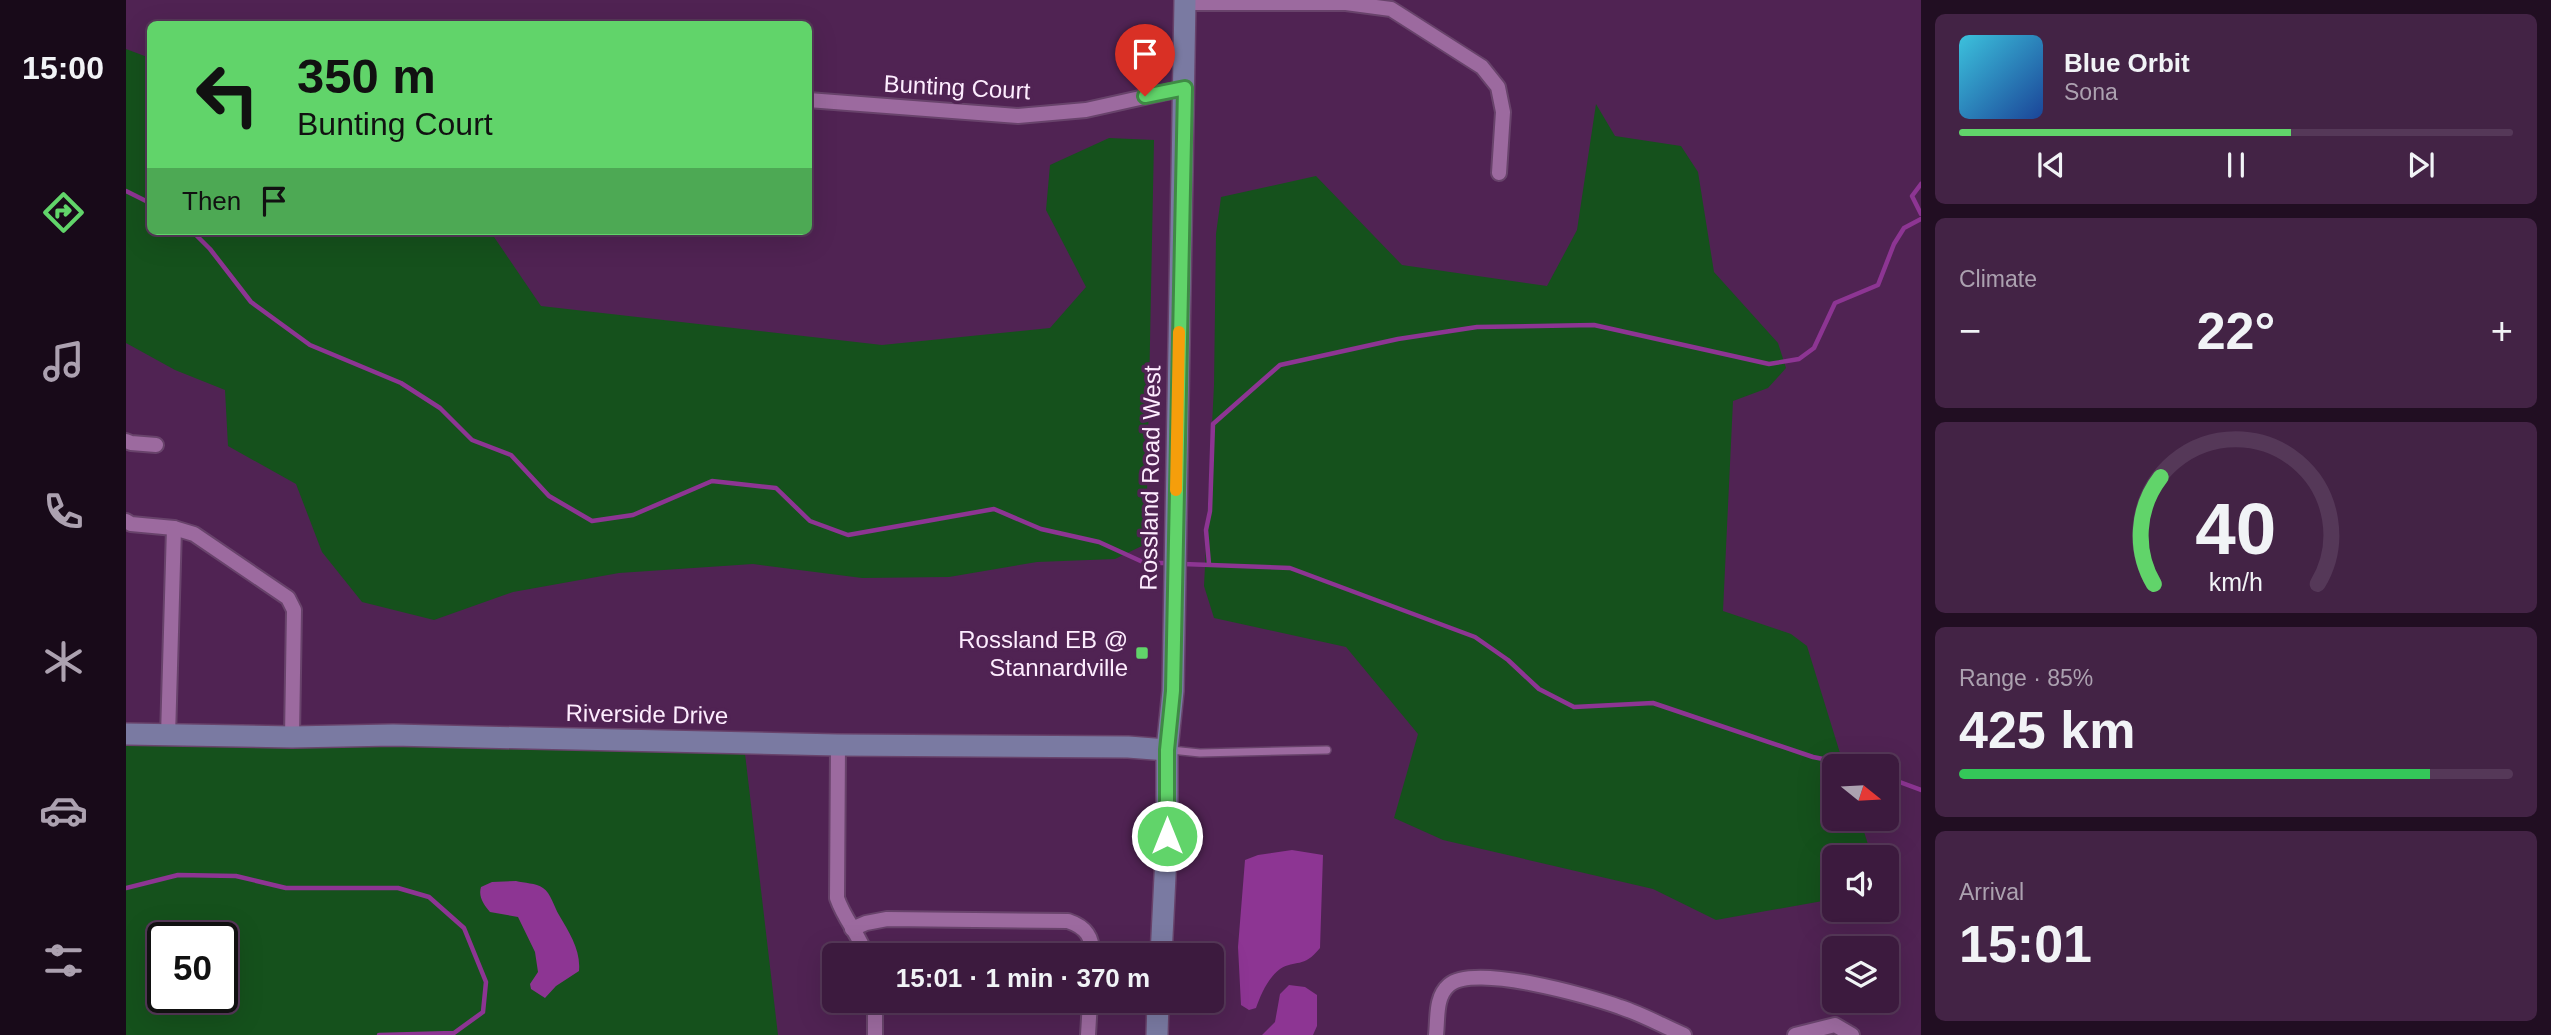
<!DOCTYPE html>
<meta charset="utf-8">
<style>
body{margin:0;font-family:Helvetica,sans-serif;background:#432345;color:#f1f3f6;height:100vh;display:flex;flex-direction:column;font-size:26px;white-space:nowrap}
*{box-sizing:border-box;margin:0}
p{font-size:23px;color:#aca1b0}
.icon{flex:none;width:38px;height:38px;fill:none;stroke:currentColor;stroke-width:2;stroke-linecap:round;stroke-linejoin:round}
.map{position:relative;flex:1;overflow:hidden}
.drawer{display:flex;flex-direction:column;gap:14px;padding:14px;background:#210e22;width:630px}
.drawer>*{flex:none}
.hud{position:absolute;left:21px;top:21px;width:665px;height:214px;border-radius:10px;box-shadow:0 7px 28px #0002,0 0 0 2px #553858;background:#61d46a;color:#111;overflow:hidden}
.needle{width:46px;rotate:108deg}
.controls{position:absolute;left:1696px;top:754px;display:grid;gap:14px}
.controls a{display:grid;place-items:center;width:77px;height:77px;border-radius:10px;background:#3c1a3e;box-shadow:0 7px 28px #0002,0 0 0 2px #553858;font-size:35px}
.speed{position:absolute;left:21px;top:922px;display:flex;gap:14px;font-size:35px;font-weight:700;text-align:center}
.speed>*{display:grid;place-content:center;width:91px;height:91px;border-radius:50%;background:#3c1a3e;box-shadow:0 7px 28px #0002,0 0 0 2px #553858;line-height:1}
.speed .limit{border:4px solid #111;border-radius:10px;background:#fff;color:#111}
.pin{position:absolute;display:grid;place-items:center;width:60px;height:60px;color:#fff;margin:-72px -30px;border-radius:50% 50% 50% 0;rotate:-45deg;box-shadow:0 0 7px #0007}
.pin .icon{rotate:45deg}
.me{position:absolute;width:77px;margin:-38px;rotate:0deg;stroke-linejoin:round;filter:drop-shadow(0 0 5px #0008)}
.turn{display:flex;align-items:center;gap:24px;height:147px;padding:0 35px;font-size:32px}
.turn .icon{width:91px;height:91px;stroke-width:2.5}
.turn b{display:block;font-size:49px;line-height:60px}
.then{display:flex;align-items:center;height:66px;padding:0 35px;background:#0003;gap:14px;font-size:26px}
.big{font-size:52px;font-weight:800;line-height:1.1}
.drawer .card{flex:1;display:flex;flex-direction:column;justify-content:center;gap:10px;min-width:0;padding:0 24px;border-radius:10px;background:#432345}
.drawer .dial{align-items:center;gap:0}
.dial svg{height:182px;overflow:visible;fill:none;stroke:#553858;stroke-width:7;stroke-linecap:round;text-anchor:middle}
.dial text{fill:#f1f3f6;stroke:none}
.song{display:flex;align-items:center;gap:21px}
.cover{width:84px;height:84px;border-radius:10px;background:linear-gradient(135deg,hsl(190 70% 55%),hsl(220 70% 35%))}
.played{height:7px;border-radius:4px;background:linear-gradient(90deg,#61d46a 60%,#553858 60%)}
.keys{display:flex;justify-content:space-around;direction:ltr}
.heat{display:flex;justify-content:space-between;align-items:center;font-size:38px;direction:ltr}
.charge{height:10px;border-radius:5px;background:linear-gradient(90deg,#34c759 85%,#553858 0)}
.trip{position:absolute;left:696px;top:943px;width:402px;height:70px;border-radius:10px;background:#3c1a3e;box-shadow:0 7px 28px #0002,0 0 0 2px #553858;font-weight:800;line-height:70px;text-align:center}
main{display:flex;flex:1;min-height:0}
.menu{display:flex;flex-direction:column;width:126px;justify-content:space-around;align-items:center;background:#180a19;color:#aca1b0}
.menu .icon{width:49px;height:49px}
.menu .current{color:#61d46a}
.menu b{font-size:32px;color:#f1f3f6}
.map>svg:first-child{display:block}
</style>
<main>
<nav class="menu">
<b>15:00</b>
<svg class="icon current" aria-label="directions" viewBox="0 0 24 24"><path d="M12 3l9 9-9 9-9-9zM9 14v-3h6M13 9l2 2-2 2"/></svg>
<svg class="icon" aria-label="music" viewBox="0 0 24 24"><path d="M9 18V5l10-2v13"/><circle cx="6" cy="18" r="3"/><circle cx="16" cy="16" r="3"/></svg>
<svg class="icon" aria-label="phone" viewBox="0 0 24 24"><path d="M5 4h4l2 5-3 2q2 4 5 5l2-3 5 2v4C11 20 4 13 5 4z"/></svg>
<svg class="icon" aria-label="climate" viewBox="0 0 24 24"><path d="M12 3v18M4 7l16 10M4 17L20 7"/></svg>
<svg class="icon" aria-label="car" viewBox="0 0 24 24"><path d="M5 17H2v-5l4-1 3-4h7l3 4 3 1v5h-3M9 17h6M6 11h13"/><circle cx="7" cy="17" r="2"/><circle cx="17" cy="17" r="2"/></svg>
<svg class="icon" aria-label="filters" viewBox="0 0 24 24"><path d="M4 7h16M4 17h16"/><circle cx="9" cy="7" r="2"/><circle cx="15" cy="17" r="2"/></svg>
</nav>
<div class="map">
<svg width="1795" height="1035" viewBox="0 0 1795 1035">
<rect width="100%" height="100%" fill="#502353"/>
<g fill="#15511c" fill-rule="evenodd">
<polygon points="0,49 24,58 24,231 364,231 415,306 756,345 924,328 960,287 920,210 924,165 983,138 1028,140 1020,544 989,559 911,562 823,577 736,578 627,564 493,573 387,592 308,620 236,602 196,552 170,484 102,446 99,390 49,370 0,343"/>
<polygon points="1470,104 1489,136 1555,146 1572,172 1588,272 1652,343 1660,368 1642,388 1607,401 1597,611 1665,634 1681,646 1718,766 1708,766 1708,819 1734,819 1746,857 1708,858 1708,899 1590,920 1527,889 1317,840 1268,818 1292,734 1220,647 1088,618 1078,586 1088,385 1090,234 1095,197 1190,176 1276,265 1421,286 1451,230"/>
<path d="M618,745L652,1035H0V746ZM37,938H96V998H37Z"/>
</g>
<g fill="#8d3593">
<path d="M1166,850L1197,855L1194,948C1177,969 1170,959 1154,969C1142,978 1135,994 1130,1008L1123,1010L1115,1005L1112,947L1119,860L1132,855Z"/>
<path d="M390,881C398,883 410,883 417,888C425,893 428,907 433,915C443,932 455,950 453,971L430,986L419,998L405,989L404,984L412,972L409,952L392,917L364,912C358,905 352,897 355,887L366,882Z"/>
<polygon points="1163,985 1179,987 1191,995 1191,1026 1187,1035 1136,1035 1149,1022 1154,994"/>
</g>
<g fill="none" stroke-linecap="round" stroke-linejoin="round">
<g stroke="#8d3593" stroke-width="4.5">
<polyline points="1795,184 1786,196 1795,214"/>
<polyline points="0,191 24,203"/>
<polyline points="66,231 84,249 125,302 184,345 275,383 314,408 346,440 385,455 423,496 466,521 507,515 586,481 650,488 684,521 722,535 868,509 915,529 973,542 1019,563 1045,563"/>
<polyline points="1057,564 1164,568 1349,637 1382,660 1413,689 1448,707 1527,703 1687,757 1732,766"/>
<polyline points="1083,564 1080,530 1084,511 1087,424 1154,365 1272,339 1351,327 1468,325 1643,364 1673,359 1688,348 1709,303 1752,285 1768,244 1778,228 1795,219"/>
<polyline points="1760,777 1795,790"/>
<polyline points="0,888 52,875 110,876 160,888 272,888 303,897 338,928 360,982 357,1012 328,1033 253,1035"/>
</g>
<g stroke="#68436b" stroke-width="10">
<polyline id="lane" points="1045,750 1074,753 1201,750"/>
</g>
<g stroke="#68436b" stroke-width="18">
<g id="street">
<polyline points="1059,3 1220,3 1265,9 1356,67 1372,87 1377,112 1373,173"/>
<polyline points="682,100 892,116 960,110 1059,88"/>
<polyline points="0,441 5,443 30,445"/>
<polyline points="0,521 5,524 48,528 68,534 162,598 168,610 166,737"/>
<polyline points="42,736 48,528"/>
<path d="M712,745L711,898C719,921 734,935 740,956"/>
<path d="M726,929L740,923L761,919L942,921C960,927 967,937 966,956"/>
<polyline points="749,1035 749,1001"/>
<polyline points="962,1035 964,1001"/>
<path d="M1310,1035C1312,1018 1309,997 1323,985C1348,963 1463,996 1494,1007C1516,1014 1537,1026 1558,1035"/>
<polyline points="1669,1035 1709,1025 1726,1035"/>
</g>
</g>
<g stroke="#68436b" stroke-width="24">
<g id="secondary">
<polyline points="0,734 166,737 267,735 712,745 1002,747 1041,750"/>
<polyline points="1035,956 1041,836 1041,750 1047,691 1059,0"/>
<polyline points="1031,1035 1032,1001"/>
</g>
</g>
<use href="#lane" stroke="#9c6a9f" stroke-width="7"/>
<use href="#street" stroke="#9c6a9f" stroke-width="14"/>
<use href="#secondary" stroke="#7a7aa2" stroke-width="21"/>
</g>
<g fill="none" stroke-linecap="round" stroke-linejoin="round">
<g stroke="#3f8a45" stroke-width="18">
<polyline id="route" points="1019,96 1059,88 1047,691 1041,750 1041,836"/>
</g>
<use href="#route" stroke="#61d46a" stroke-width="12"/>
<polyline stroke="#f59e0b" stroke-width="12" points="1050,490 1053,332"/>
</g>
<rect fill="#61d46a" stroke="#502353" stroke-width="2.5" x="1009" y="646" width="14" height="14" rx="3.5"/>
<g text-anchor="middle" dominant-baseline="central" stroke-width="7" stroke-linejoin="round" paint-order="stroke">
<g font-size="24" fill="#fdecfe" stroke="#502353">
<text transform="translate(831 87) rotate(3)">Bunting Court</text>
<text transform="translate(1024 478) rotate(-89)">Rossland Road West</text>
<text transform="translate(521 714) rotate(1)">Riverside Drive</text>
</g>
<g font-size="24" fill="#fdecfe" stroke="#502353" text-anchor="end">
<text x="1002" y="639">Rossland EB @<tspan x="1002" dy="28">Stannardville</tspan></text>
</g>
</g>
</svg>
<div class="controls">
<a><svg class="needle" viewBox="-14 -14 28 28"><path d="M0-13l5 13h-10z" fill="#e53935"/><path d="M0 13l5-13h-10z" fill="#aca1b0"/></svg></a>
<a><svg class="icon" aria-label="sound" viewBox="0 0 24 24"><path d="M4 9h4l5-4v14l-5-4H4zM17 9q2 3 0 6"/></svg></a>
<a><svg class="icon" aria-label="layers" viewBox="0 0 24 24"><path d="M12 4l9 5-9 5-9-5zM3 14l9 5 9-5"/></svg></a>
</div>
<div class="speed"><div class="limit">50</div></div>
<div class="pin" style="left:1019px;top:96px;background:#d93025"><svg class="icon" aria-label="arrive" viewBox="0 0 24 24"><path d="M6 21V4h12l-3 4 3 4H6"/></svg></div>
<svg class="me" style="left:1041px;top:836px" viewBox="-20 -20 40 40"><circle r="17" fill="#61d46a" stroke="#fff" stroke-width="3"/><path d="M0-11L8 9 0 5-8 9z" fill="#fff"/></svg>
<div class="trip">15:01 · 1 min · 370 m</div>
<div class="hud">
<div class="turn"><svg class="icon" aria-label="left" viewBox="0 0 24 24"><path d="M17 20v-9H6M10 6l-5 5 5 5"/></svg><div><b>350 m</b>Bunting Court</div></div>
<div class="then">Then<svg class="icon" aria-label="arrive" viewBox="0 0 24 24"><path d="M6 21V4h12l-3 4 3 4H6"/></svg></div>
</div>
</div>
<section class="drawer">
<div class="card">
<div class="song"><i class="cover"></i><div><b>Blue Orbit</b><p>Sona</p></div></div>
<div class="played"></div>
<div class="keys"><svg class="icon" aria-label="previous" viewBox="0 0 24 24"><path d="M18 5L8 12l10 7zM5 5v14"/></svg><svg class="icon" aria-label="pause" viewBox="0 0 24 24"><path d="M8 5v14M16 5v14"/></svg><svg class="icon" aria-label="next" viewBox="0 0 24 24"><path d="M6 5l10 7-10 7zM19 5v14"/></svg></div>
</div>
<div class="card"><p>Climate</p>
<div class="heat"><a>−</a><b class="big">22°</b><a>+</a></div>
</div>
<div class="card dial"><svg viewBox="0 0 100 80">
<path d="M14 69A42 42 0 1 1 86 69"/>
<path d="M14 69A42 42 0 0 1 17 22" stroke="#61d46a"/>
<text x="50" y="56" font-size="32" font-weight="700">40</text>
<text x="50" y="72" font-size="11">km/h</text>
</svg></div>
<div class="card"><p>Range · 85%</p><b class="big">425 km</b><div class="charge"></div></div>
<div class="card"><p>Arrival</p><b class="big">15:01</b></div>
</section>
</main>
